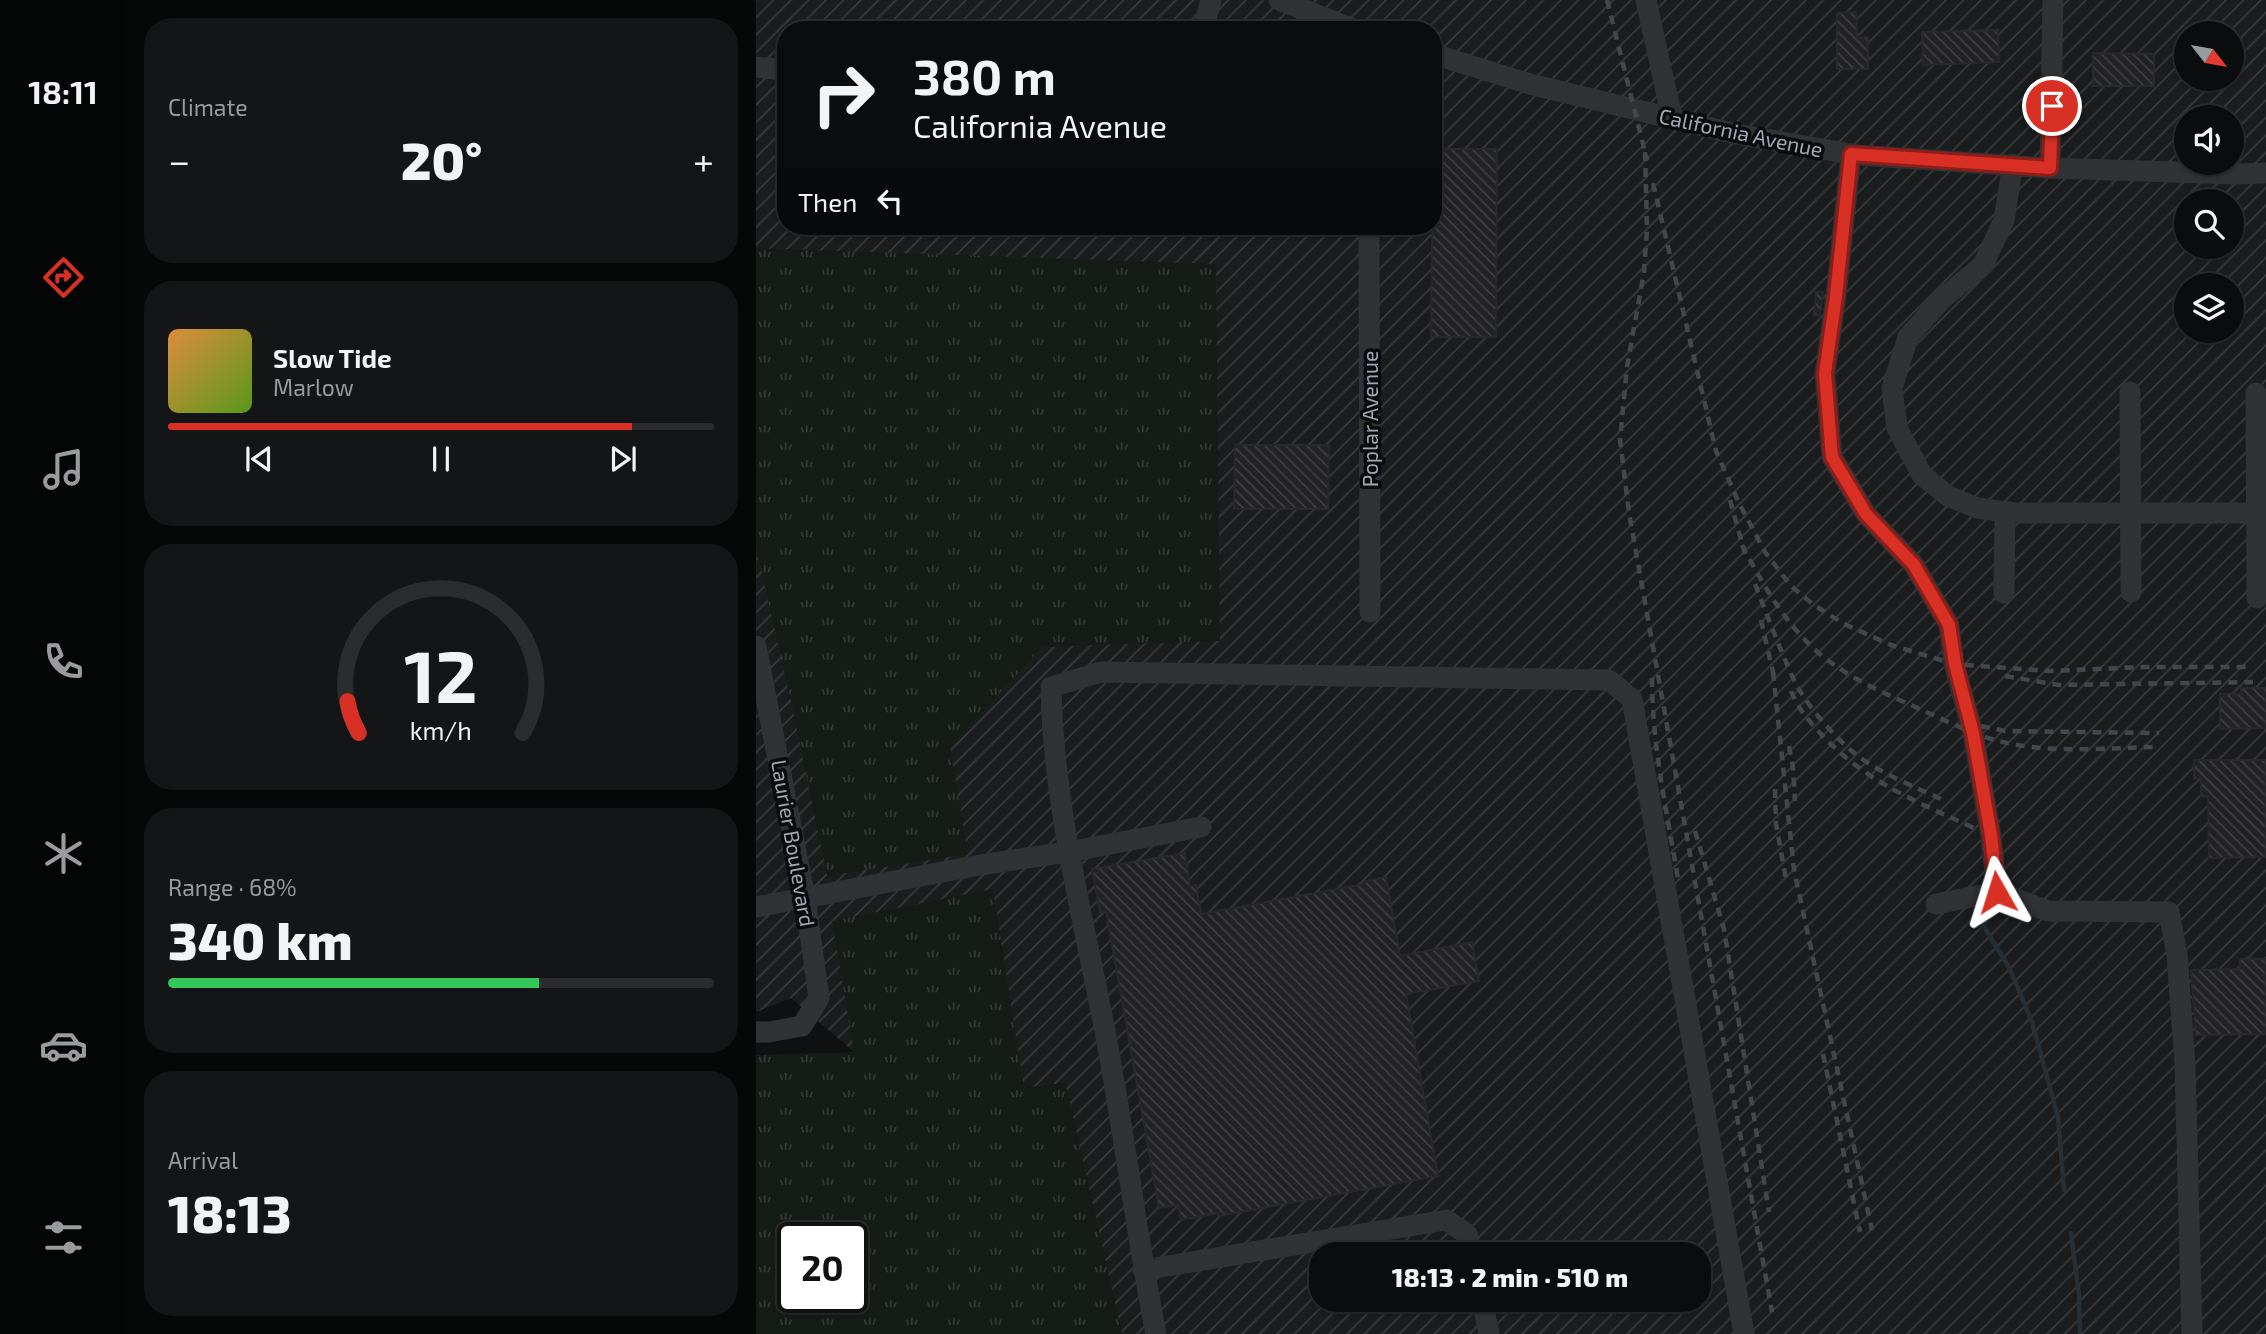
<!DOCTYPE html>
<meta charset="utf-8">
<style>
body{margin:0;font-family:"Exo 2",sans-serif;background:#141516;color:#f1f3f6;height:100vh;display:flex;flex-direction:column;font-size:26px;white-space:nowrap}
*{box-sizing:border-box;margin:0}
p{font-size:23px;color:#9a9b9d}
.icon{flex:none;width:38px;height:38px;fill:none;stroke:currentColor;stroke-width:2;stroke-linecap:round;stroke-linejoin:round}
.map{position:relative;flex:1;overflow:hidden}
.drawer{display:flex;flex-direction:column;gap:18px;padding:18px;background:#060707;width:630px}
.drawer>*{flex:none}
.hud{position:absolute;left:21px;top:21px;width:665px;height:214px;border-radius:28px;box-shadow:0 2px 5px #0004,0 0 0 2px #2b2c2e;background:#0b0c0d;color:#f1f3f6;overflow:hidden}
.needle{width:46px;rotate:121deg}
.controls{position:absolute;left:1418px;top:21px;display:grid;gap:14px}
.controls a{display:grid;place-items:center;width:70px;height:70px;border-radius:50%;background:#0b0c0d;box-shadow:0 2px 5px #0004,0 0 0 2px #2b2c2e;font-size:35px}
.speed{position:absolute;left:21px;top:1222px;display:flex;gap:14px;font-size:35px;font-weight:700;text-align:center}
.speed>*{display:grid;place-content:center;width:91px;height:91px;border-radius:50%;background:#0b0c0d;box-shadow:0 2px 5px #0004,0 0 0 2px #2b2c2e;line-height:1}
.speed .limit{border:4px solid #111;border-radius:10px;background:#fff;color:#111}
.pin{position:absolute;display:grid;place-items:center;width:60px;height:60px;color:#fff;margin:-30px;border:4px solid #fff;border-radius:50%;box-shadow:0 2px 7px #0007}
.me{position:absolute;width:77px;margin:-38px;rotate:354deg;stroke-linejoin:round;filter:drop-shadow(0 0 5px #0008)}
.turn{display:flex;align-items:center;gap:24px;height:147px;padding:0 21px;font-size:32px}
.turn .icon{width:91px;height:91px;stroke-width:2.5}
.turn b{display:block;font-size:49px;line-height:60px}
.then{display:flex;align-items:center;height:66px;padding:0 21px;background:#0003;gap:14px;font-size:26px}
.big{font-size:52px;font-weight:800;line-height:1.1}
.drawer .tile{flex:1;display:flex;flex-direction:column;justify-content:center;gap:10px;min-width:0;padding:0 24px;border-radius:28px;background:#141516}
.drawer .dial{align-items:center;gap:0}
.dial svg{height:182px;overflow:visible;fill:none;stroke:#2b2c2e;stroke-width:7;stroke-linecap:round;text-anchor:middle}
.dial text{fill:#f1f3f6;stroke:none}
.song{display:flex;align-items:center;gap:21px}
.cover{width:84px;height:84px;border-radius:10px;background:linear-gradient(135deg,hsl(30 70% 55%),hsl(90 70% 35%))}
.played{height:7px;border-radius:4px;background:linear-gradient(90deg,#d93025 85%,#2b2c2e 85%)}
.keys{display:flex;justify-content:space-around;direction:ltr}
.heat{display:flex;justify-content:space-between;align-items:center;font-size:38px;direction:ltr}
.charge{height:10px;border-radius:5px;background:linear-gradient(90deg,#34c759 68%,#2b2c2e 0)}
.trip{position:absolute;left:553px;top:1242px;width:402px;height:70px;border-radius:28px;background:#0b0c0d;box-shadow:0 2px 5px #0004,0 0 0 2px #2b2c2e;font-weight:800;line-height:70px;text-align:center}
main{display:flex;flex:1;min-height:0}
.dock{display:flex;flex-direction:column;width:126px;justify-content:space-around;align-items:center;background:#040505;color:#9a9b9d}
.dock .icon{width:49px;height:49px}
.dock .active{color:#d93025}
.dock b{font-size:32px;color:#f1f3f6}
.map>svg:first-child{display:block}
</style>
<main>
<nav class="dock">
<b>18:11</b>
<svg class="icon active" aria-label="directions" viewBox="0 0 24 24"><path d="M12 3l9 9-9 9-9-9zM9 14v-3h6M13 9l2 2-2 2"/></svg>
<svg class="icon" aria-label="music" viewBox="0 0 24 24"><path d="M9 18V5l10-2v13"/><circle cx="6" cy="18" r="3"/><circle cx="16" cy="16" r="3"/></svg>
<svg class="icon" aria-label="phone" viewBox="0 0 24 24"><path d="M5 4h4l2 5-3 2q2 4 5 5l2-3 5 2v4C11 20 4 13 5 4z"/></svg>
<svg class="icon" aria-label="climate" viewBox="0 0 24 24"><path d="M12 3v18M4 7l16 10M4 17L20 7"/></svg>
<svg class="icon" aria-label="car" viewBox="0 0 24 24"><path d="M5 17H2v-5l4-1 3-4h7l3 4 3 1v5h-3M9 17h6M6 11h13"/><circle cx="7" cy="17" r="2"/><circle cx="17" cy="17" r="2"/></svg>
<svg class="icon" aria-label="filters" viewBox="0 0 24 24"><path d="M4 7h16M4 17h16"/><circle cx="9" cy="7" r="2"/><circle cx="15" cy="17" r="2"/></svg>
</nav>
<section class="drawer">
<div class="tile"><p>Climate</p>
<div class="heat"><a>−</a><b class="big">20°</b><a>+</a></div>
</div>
<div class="tile">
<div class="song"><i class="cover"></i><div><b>Slow Tide</b><p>Marlow</p></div></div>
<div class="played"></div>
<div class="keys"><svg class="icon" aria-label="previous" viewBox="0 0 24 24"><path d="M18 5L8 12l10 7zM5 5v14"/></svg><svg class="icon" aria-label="pause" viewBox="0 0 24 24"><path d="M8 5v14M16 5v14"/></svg><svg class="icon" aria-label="next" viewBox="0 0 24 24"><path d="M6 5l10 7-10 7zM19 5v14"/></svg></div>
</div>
<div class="tile dial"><svg viewBox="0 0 100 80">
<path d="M14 69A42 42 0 1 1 86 69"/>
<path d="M14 69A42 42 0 0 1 9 55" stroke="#d93025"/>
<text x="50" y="56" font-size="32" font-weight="700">12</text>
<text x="50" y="72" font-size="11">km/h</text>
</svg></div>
<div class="tile"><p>Range · 68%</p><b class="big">340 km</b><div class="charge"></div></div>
<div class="tile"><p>Arrival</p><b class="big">18:13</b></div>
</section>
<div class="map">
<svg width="1510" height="1334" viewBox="0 0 1510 1334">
<defs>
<pattern id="industrial-furrows" width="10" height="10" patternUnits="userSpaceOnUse" patternTransform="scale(1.75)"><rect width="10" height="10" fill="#1b1c1e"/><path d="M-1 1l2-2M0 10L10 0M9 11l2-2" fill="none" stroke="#393a3c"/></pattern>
<pattern id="grass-tufts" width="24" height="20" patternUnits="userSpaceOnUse" patternTransform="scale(1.75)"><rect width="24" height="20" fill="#151c16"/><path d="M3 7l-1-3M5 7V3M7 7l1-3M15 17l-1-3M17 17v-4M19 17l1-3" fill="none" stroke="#343a36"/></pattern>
<pattern id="building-back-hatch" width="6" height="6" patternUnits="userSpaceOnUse" patternTransform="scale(1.75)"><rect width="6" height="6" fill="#222225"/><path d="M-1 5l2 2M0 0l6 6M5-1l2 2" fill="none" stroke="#3f3f42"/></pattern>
</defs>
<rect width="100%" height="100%" fill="#0f1011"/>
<path fill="url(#industrial-furrows)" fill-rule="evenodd" d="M0,0H1510V1334H366L309,1083L268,1088L98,1052L35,998L0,1012ZM30,30H677V226H30ZM1430,33H1475V79H1430ZM1430,117H1475V163H1430ZM1430,201H1475V247H1430ZM1430,285H1475V331H1430ZM565,1255H943V1300H565Z"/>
<g fill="url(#grass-tufts)" fill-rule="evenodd">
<polygon points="0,248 460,264 464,641 286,647 194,747 212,854 71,876 36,705 0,548"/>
<path d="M237,889L268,1088L309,1083L366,1334H0V1055L98,1052L76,921ZM37,1237H96V1297H37Z"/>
</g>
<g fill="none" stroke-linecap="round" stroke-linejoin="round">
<g stroke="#252f35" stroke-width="4.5">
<polyline points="1232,920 1227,925 1254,969 1276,1022 1302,1117 1308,1190"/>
<polyline points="1315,1233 1323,1295 1324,1334"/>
</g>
</g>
<g fill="url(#building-back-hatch)" stroke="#29292d" stroke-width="2">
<polygon points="1100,12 1101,38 1112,37 1112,69 1081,69 1081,13"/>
<polygon points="1242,30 1243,62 1167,65 1166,32"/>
<polygon points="1337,53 1398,54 1398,86 1337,86"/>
<polygon points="677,149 741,149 740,337 675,337"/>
<polygon points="1060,292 1067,292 1064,316 1058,316"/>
<polygon points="479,445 573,445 572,509 478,509"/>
<polygon points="1485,688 1510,688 1510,728 1464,729 1464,694 1485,694"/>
<polygon points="1438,760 1510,760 1510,857 1453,858 1452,796 1445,796 1445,778 1438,779"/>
<polygon points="429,853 434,886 440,885 445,914 609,884 609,881 630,877 644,956 716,942 723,981 650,994 682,1176 462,1216 462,1213 425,1220 422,1205 403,1208 350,911 344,912 336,869"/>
<polygon points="1484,959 1510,959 1510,1034 1440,1035 1435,970 1484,969"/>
</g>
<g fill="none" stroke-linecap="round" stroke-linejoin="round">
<g stroke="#303236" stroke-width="21">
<polyline points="523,0 600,30"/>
<polyline points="890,0 916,118"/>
<polyline points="447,30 455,0"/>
<polyline points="677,54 774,84 980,134 1101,155 1294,168 1481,174 1510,173"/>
<polyline points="0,67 30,70"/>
<polyline points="1095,154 1080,296 1069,373 1076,457 1110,514 1158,565 1193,625 1198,664 1217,733 1235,836 1241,892 1292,911 1413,912 1421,954 1429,1064 1436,1334"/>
<polyline points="1257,164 1248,220 1227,265 1186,299 1152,337 1136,388 1141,428 1166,475 1192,496 1221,508 1259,513 1500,513"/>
<polyline points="1294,168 1297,0"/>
<polyline points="613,226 614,612"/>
<polyline points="1374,392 1375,592"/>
<polyline points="1500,393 1501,598"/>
<polyline points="1248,593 1249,512"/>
<polyline points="0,646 49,898 63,998 46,1026 13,1032 0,1032"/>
<polyline points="1180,904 1241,892"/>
<polyline points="0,907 224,865 312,852 445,827"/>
<polyline points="387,1270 690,1220 711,1234 716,1255"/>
<polyline points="726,1300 733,1334"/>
<path d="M400,1334C381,1237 369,1139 351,1042C329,924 297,807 295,687L345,672L853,680L876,699L988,1334"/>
</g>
<g stroke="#43464c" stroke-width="4.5" stroke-dasharray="9 7" stroke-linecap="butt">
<polyline points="851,0 891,160"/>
<polyline points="889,152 891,229 888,272 871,367 864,440 873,513 1016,1312"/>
<polyline points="897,183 960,451 983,503 1009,552 1035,586 1058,605 1088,624 1135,645 1198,664 1293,671 1389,667 1496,667"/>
<polyline points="974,500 989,554"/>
<path d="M986,545C1005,581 1025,617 1055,646C1086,676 1128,693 1166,710C1195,723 1224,738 1256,744C1303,753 1353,748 1400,747"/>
<path d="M999,584C1011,615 1023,647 1037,678C1050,705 1075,733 1097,752C1122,773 1162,788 1191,802"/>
<polyline points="1005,620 1019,681"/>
<polyline points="1017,672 1038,870 1116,1230"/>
<polyline points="1249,676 1303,685 1497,682"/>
<path d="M896,678C896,746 911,812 922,879"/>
<path d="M1035,691C1042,708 1053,722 1066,735C1110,782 1161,802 1218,828"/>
<polyline points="1225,726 1249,731 1403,733"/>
<polyline points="1033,746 1037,768 1039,801"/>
<polyline points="1019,789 1020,824 1030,879"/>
<polyline points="939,831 968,929 1013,1212"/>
<polyline points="1067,1054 1104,1232"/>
</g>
</g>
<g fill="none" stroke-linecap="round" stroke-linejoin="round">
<g stroke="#8d1f18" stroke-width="18">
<polyline id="route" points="1241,892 1235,835 1217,733 1199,664 1193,625 1158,565 1110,514 1076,457 1069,373 1080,296 1095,154 1294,168 1296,106"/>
</g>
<use href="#route" stroke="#d93025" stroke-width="12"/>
</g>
<g text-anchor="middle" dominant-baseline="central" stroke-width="7" stroke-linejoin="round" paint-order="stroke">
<g font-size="21" fill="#9fa7b4" stroke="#0a0b0c">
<text transform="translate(985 132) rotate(12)">California Avenue</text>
<text transform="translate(613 419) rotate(-90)">Poplar Avenue</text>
<text transform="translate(38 843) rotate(80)">Laurier Boulevard</text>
</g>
</g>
</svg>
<div class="controls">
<a><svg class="needle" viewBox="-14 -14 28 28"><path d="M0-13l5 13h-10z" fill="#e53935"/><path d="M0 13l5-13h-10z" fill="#9a9b9d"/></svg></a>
<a><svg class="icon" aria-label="sound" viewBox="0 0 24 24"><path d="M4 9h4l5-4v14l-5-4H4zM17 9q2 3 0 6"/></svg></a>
<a><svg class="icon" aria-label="search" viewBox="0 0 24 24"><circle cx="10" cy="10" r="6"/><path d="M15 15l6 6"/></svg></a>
<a><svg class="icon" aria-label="layers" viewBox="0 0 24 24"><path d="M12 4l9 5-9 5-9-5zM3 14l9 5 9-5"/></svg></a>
</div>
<div class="speed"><div class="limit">20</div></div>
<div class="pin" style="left:1296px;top:106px;background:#d93025"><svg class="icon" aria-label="arrive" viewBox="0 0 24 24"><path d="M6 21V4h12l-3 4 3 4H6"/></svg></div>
<svg class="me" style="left:1241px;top:892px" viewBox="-20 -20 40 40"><path d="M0-17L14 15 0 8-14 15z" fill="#d93025" stroke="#fff" stroke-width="4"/></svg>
<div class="trip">18:13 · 2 min · 510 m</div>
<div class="hud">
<div class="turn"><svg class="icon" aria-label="right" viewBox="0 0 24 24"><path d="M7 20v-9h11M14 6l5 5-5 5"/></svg><div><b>380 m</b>California Avenue</div></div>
<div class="then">Then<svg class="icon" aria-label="left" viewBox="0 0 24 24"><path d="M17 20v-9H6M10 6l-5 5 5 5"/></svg></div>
</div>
</div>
</main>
